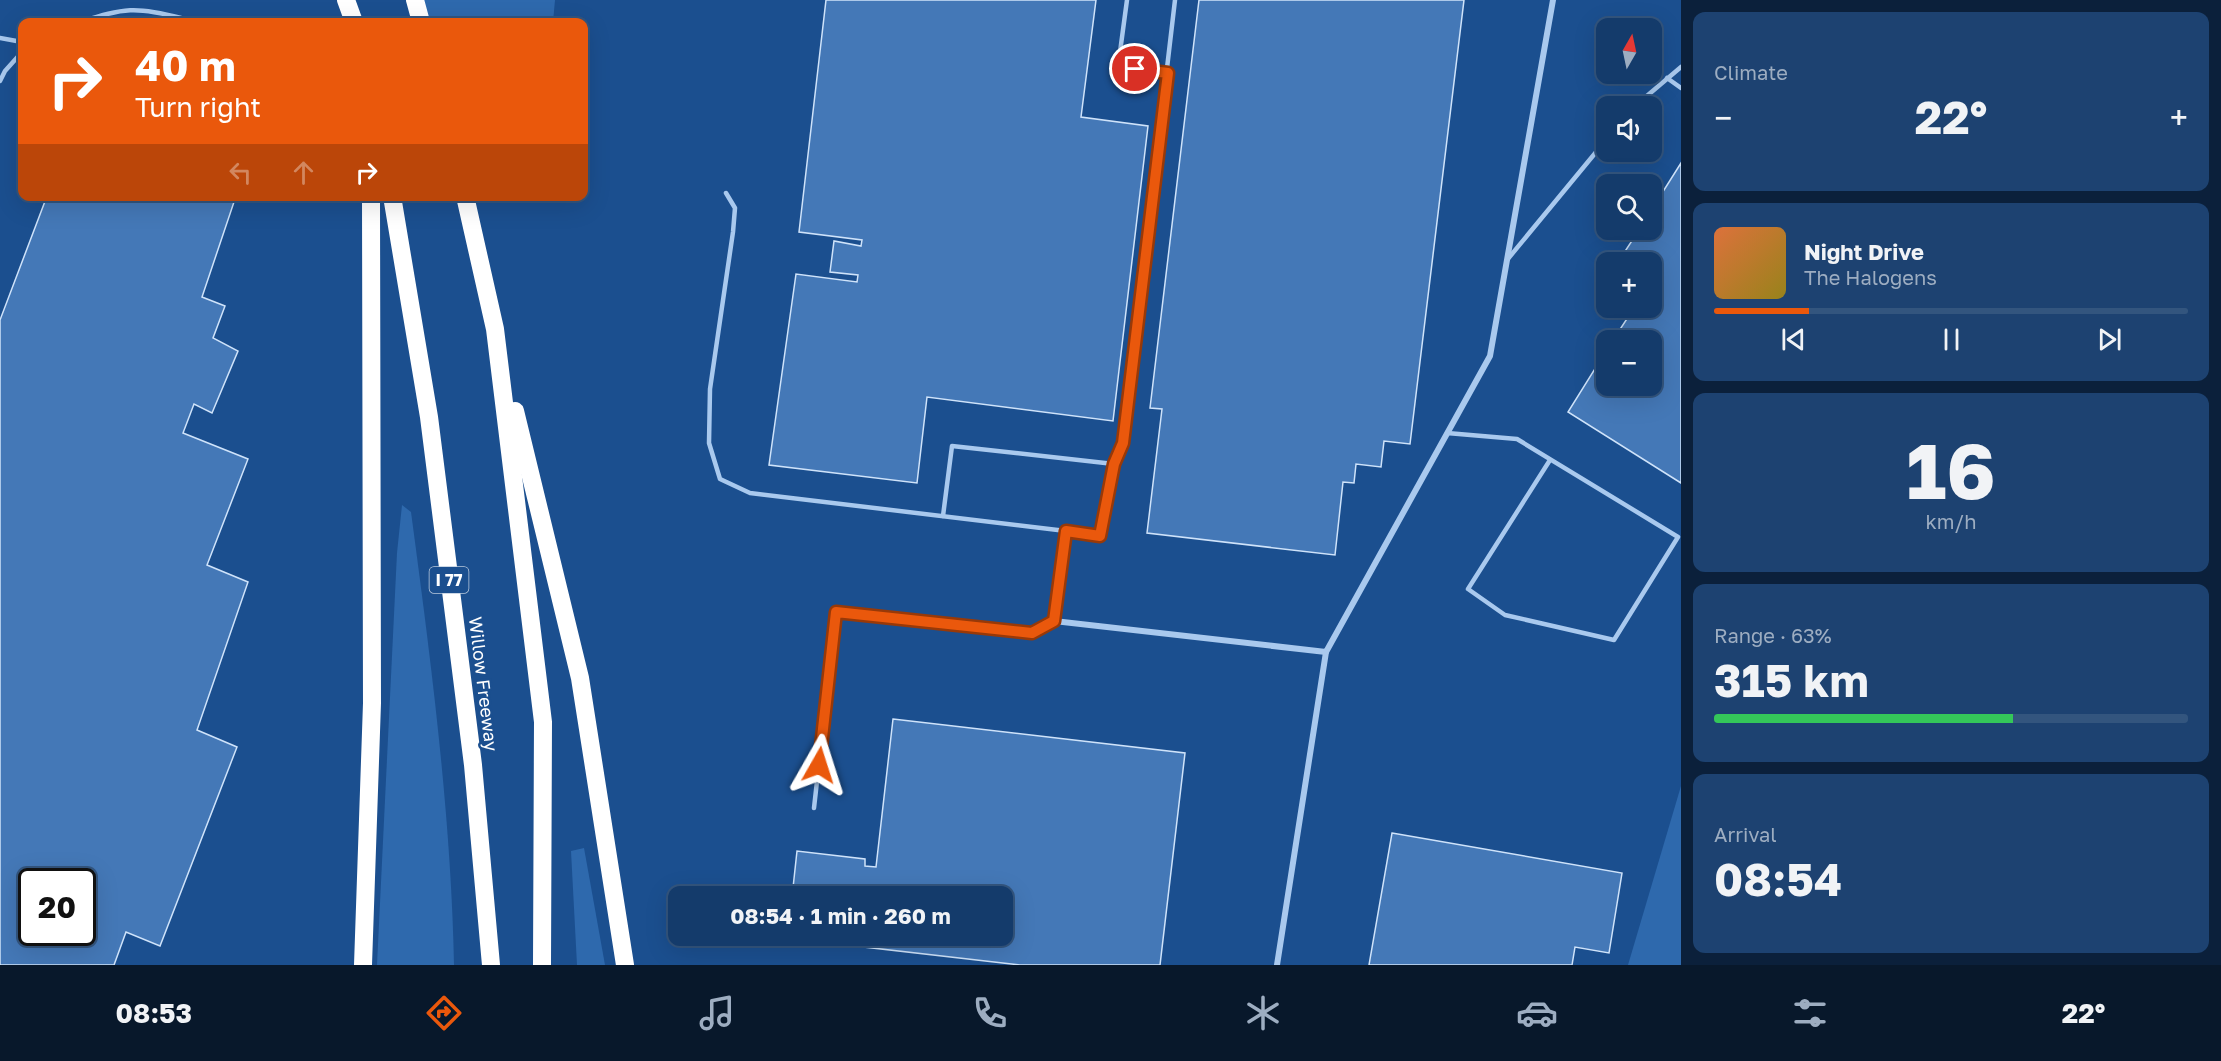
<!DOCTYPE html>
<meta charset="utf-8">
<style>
body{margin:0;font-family:"Golos Text",sans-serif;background:#1d4271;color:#f1f3f6;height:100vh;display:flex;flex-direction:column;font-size:22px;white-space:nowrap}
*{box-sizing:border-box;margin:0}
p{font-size:20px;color:#9dadc1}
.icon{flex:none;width:33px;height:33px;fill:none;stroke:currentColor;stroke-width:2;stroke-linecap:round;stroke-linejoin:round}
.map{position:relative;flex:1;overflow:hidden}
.side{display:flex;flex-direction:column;gap:12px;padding:12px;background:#0b203b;width:540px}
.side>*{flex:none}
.guide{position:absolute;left:18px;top:18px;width:570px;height:183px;border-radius:12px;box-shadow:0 6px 24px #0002,0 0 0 2px #33557e;background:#ea580c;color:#fff;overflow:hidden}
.needle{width:39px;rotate:9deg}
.fabs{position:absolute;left:1596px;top:18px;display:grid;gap:12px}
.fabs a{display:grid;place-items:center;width:66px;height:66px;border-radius:12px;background:#143b6b;box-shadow:0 6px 24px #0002,0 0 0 2px #33557e;font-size:30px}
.speed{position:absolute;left:18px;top:868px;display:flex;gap:12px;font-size:30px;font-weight:700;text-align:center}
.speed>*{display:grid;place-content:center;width:78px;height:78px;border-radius:50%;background:#143b6b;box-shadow:0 6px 24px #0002,0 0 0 2px #33557e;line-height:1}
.speed .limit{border:3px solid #111;border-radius:9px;background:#fff;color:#111}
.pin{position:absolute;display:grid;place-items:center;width:51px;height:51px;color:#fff;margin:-26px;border:3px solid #fff;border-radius:50%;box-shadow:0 2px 6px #0007}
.me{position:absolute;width:66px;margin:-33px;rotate:6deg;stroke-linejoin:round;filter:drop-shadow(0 0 4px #0008)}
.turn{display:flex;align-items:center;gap:21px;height:126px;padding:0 18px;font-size:27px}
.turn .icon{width:78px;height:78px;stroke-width:2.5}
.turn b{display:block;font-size:42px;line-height:51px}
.lanes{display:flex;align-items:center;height:57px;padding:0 18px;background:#0003;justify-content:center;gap:30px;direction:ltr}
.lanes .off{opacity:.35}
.big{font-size:45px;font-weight:700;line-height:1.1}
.side .card{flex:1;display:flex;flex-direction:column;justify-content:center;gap:9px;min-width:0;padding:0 21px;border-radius:12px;background:#1d4271}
.side .dial{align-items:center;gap:0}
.dial b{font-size:78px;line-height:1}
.song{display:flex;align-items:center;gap:18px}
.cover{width:72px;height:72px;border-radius:9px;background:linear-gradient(135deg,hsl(20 70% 55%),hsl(50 70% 35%))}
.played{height:6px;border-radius:3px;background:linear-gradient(90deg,#ea580c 20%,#33557e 20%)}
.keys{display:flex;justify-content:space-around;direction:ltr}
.heat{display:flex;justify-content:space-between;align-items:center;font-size:33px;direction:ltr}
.charge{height:9px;border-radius:4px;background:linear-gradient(90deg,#34c759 63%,#33557e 0)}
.trip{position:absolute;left:668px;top:886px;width:345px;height:60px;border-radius:12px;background:#143b6b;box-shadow:0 6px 24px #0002,0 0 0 2px #33557e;font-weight:700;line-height:60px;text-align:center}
.tabs{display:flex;height:96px;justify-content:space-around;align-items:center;background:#08182b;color:#9dadc1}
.tabs .icon{width:42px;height:42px}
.tabs .current{color:#ea580c}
.tabs b{font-size:27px;color:#f1f3f6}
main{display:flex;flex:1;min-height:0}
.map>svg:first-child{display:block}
</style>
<main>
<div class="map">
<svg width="1681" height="965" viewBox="0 0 1681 965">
<rect width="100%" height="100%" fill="#1b4f8f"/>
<g fill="#2e69ad">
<polygon points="415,0 555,0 553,22 421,22"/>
<path d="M402,505L411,512C431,662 451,814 454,965H377L397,553Z"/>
<polygon points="1681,786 1681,965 1628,965"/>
<polygon points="584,848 605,965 577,965 571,851"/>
</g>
<g fill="#4478b7" stroke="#cfe3fa" stroke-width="1.5" fill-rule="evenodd">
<polygon points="826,0 1096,0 1081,117 1148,126 1113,421 927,397 917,483 769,465 796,274 857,282 858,275 830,272 834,241 861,246 862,240 799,232"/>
<polygon points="1199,0 1464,0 1410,444 1384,441 1381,467 1356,464 1354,483 1343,482 1335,555 1147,533 1162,409 1150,408"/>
<polygon points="1681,163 1681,483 1568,412 1606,351 1606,386 1652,386 1652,340 1613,340 1634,308 1652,308 1652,262 1618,262 1639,230 1652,230 1652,209"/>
<path d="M47,196H234V202L202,297L225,306L213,338L238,351L212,413L194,404L183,433L248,459L207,565L248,582L197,730L237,747L160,946L126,932L114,965H0V320ZM32,882H82V933H32Z"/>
<polygon points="893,719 1185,753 1160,965 1020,965 864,947 866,936 1002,936 1002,897 792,897 797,851 865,859 865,866 876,867"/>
<polygon points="1392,833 1622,873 1609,953 1575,947 1572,965 1369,965"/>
</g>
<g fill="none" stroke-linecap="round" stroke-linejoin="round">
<g stroke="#a9c9ee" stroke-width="4.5">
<polyline points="1127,0 1118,67 1168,73"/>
<path d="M80,22C125,8 135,6 181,18"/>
<polyline points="0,38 22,42"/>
<polyline points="1667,78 1681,88"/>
<polyline points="0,81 5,71 22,52"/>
<polyline points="1635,106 1681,67"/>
<polyline points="726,193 735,208 733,232 710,389 709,443 720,479 750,493 1066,531 1054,621 1032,633 836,612 814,808"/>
<polyline points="1507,260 1606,140"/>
<polyline points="1447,433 1517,439 1678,537 1614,640 1505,615 1468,589 1550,460"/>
<polyline points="1114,464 1123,443 1175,0"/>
<polyline points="943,516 952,446 1114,464 1100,535 1066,531"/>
</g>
<g stroke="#a9c9ee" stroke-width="6">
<polyline points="1054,621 1326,652 1490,356 1553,0"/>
<polyline points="1277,965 1326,652"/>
</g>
<g stroke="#fff" stroke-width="18">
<polyline points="346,0 354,22"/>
<polyline points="415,0 421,22"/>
<polyline points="392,196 429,417 473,765 491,965"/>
<polyline points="465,196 495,329 543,722 542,965"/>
<polyline points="515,411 580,678 625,965"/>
<polyline points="363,965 372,703 371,196"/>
</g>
</g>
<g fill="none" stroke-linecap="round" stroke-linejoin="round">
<g stroke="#983908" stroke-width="15">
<polyline id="route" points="819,765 836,612 1032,633 1054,621 1066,531 1100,536 1114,464 1123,443 1168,73 1135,69"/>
</g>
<use href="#route" stroke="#ea580c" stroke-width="10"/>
</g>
<g text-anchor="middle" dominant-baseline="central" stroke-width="5" stroke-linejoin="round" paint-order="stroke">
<rect fill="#1b4f8f" stroke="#bbcadd" stroke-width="1.5" x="429.5" y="567" width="39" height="26" rx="4.5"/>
<g font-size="16" font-weight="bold" fill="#fff">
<text x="449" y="580">I 77</text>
</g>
<g font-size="18" fill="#fff" stroke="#1b4f8f">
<text transform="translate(484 684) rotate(83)">Willow Freeway</text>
</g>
</g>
</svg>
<div class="fabs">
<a><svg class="needle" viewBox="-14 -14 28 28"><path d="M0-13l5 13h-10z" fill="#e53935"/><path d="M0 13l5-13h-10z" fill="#9dadc1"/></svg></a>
<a><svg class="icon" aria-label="sound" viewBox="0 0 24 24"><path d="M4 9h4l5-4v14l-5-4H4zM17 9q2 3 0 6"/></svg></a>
<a><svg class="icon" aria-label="search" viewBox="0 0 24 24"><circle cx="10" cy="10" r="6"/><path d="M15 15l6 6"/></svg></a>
<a>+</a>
<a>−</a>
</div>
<div class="speed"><div class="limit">20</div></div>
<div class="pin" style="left:1135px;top:69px;background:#d93025"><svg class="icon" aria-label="arrive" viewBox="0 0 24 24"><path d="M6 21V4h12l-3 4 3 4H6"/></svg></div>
<svg class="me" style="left:819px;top:765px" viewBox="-20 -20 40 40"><path d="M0-17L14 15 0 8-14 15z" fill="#ea580c" stroke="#fff" stroke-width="4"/></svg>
<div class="trip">08:54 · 1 min · 260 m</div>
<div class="guide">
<div class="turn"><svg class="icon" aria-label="right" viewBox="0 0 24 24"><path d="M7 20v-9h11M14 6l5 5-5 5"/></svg><div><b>40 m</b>Turn right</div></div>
<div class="lanes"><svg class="icon off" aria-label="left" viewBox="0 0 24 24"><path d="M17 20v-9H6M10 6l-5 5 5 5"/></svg><svg class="icon off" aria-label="ahead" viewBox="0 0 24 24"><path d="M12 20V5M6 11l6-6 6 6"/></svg><svg class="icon" aria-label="right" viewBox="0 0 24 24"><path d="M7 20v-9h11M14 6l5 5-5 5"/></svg></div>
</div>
</div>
<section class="side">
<div class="card"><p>Climate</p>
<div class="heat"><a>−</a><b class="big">22°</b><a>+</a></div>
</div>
<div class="card">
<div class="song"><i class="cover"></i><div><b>Night Drive</b><p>The Halogens</p></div></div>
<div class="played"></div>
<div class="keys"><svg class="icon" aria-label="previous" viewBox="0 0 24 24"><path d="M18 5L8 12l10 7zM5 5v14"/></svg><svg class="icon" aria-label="pause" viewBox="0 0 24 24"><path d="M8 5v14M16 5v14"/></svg><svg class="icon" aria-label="next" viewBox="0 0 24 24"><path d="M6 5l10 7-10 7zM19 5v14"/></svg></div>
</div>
<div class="card dial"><b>16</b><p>km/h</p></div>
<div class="card"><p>Range · 63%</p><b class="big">315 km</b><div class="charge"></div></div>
<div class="card"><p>Arrival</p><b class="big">08:54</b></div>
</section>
</main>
<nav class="tabs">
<b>08:53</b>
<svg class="icon current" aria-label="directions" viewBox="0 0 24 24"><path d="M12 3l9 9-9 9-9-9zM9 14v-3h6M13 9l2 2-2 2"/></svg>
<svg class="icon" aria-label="music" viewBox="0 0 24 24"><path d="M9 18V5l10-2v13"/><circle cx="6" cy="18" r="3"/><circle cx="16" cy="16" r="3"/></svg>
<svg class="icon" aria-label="phone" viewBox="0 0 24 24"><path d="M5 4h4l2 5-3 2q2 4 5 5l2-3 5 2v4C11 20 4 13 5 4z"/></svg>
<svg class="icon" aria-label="climate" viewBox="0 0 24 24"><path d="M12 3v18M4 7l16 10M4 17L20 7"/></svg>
<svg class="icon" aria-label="car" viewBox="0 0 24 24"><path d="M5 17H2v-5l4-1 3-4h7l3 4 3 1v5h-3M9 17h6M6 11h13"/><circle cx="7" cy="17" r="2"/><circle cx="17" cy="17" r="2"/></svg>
<svg class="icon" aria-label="filters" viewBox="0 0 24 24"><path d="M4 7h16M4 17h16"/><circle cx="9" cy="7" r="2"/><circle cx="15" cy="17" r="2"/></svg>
<b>22°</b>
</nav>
